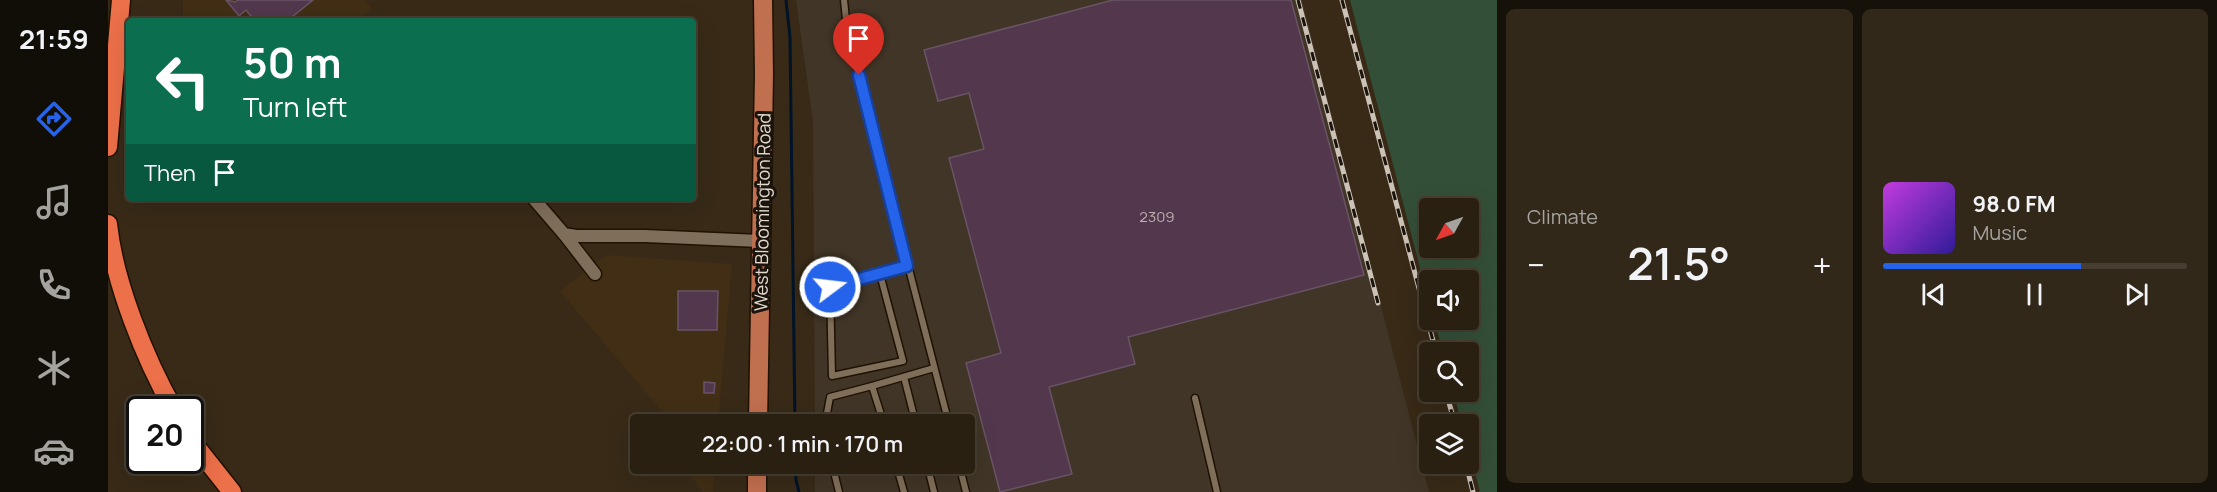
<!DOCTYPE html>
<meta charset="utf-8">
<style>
body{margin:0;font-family:Manrope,sans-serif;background:#32281a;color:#f1f3f6;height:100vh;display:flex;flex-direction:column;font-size:22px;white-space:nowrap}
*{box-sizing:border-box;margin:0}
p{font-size:20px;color:#a5a39f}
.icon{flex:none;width:33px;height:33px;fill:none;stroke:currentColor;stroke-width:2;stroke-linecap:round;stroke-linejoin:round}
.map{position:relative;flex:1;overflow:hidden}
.panel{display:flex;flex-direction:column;gap:9px;padding:9px;background:#171209;width:720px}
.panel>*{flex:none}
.hud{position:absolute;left:18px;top:18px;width:570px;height:183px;border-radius:6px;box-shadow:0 6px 24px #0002,0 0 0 2px #463e31;background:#0b6e4f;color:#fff;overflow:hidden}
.needle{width:39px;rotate:230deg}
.buttons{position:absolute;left:1311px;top:198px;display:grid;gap:12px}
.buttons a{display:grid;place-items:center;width:60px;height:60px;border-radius:6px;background:#2a2011;box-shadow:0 6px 24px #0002,0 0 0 2px #463e31;font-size:30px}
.speed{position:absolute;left:18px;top:396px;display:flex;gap:12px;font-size:30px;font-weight:700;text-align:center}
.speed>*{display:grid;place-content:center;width:78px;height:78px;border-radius:50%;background:#2a2011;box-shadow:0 6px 24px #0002,0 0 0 2px #463e31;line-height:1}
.speed .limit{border:3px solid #111;border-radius:9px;background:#fff;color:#111}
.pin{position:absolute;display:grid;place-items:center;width:51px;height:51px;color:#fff;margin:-62px -26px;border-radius:50% 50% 50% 0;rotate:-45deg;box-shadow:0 0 6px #0007}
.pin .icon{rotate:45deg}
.me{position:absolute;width:66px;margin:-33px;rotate:75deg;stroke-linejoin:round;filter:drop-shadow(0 0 4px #0008)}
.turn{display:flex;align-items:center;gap:21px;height:126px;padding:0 18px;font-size:27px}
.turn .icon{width:78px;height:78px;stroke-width:2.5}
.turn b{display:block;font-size:42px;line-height:51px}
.then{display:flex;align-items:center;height:57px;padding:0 18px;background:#0003;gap:12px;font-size:22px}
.big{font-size:45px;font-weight:600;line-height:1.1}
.panel .widget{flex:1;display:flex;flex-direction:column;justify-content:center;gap:9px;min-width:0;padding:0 21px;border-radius:9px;background:#32281a}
.song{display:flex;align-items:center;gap:18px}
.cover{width:72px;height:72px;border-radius:9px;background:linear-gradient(135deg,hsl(290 70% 55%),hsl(250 70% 35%))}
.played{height:6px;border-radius:3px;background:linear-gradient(90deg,#2563eb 65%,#463e31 65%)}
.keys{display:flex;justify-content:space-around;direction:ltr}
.heat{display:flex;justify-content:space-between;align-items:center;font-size:33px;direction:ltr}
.panel .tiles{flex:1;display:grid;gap:9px;grid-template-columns:repeat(2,1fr)}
.trip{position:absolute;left:522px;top:414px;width:345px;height:60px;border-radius:6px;background:#2a2011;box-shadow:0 6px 24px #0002,0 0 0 2px #463e31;font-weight:600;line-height:60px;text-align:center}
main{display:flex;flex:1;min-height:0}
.tabs{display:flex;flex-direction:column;width:108px;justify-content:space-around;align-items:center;background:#110d07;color:#a5a39f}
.tabs .icon{width:42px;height:42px}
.tabs .selected{color:#2563eb}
.tabs b{font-size:27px;color:#f1f3f6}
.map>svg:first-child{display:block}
</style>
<main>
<nav class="tabs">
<b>21:59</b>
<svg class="icon selected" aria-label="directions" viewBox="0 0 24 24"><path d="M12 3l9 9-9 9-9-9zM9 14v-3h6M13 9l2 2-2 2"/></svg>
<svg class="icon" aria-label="music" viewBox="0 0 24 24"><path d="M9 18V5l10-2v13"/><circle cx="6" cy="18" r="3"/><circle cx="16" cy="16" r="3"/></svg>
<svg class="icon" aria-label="phone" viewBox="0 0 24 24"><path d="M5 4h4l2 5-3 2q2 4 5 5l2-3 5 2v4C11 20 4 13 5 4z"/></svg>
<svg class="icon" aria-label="climate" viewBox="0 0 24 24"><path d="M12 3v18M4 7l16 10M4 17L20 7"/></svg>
<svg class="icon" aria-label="car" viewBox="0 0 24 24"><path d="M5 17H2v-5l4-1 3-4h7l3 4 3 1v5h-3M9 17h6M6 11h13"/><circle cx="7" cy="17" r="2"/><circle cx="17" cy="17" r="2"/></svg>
</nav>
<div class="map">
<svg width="1389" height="492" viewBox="0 0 1389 492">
<rect width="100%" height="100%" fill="#382a17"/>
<g fill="#412e15">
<polygon points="75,0 256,0 264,9 250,21 75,21"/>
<polygon points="498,255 624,264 610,424 554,424 556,414 452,291"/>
<polygon points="573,464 607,464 605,492 595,492"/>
</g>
<polygon fill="#403526" points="688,0 1194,0 1321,492 707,492 707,464 856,464 856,424 707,424 705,122"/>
<path fill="#344f38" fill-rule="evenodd" d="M1242,0H1389V492H1372L1361,449L1360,424H1354L1345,392H1360V352H1335L1326,320H1360V280H1322L1321,302ZM1322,208H1360V248H1322Z"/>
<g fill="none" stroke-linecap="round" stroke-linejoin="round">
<g stroke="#011328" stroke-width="3">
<polyline points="678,0 682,37 687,424"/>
<polyline points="687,464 688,480 691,492"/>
</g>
</g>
<g fill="#52374d" stroke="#695465" stroke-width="1.5">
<polygon points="118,0 127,2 130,0 205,0 179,21 147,21 138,10 131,16"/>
<polygon points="1005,0 1183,0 1256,275 1020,337 1027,364 941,387 964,474 892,492 858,363 893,353 841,158 876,149 861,93 830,101 816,50"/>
<polygon points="570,291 610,291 609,330 570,330"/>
<polygon points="596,382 607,383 606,393 596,393"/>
</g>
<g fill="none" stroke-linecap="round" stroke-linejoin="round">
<g stroke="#1f1202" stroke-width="9">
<g id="lane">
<polyline points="736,0 739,29 841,424"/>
<polyline points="772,274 722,287 724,376 795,361 772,274 799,266"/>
<polyline points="796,377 808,424"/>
<polyline points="1087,398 1109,492"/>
<polyline points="717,424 722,397 764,386"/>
<polyline points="776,424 764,386 826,368"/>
<polyline points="724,464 731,492"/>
<polyline points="788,464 796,492"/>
<polyline points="819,464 826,492"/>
<polyline points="851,464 858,492"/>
</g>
</g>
<g stroke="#1f1202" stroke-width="15">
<g id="street">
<polyline points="425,198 456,234 468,236 537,236 652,241"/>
<polyline points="456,234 487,274"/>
</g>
</g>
<g stroke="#1f1202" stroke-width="21">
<g id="primary">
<polyline points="650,424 656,74 655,0"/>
<polyline points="649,492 649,464"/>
</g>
</g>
<g stroke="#1f1202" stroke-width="21">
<g id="highway">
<polyline points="0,147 13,0"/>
<path d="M0,224C6,282 37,359 66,410"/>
<polyline points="82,439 124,492"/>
</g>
</g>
<use href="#lane" stroke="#7f6e59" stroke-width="6"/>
<use href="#street" stroke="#7f6e59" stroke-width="12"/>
<use href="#primary" stroke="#c06f4f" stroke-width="18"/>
<use href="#highway" stroke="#ec7049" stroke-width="18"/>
<g stroke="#cdc2b6" stroke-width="5">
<g id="rail">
<polyline points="1190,0 1270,303"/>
<polyline points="1234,0 1328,352"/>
<polyline points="1338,392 1347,424"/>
<polyline points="1358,464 1365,492"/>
</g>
</g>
<use href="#rail" stroke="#1a140c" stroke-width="3" stroke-dasharray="9" stroke-linecap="butt"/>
</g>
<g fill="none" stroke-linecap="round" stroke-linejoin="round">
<g stroke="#184099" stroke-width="15">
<polyline id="route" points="722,287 799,266 751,75"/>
</g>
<use href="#route" stroke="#2563eb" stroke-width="10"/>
</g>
<g text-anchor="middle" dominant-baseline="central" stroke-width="6" stroke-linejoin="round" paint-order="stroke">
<g font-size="15" fill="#bfb0ae">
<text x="1049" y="216">2309</text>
</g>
<g font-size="18" fill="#e3d9ce" stroke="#1a140c">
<text transform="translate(654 212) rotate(-89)">West Bloomington Road</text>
</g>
</g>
</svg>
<div class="buttons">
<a><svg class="needle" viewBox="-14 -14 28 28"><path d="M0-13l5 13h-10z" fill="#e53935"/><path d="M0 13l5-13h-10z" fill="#a5a39f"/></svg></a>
<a><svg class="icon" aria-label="sound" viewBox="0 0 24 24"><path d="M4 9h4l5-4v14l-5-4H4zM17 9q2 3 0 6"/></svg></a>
<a><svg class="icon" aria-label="search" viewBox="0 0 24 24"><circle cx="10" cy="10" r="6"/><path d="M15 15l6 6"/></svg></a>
<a><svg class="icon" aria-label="layers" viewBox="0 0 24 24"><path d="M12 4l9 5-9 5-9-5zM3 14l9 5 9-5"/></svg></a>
</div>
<div class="speed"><div class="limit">20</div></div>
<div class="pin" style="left:751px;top:75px;background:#d93025"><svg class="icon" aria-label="arrive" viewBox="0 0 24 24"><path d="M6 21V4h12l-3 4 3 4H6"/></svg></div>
<svg class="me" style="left:722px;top:287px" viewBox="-20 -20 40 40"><circle r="17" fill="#2563eb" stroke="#fff" stroke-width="3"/><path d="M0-11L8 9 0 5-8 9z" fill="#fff"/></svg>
<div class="trip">22:00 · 1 min · 170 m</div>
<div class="hud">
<div class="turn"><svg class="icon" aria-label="left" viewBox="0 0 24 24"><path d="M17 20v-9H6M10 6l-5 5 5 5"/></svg><div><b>50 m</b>Turn left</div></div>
<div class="then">Then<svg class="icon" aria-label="arrive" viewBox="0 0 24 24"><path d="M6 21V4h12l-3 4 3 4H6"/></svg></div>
</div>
</div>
<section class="panel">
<div class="tiles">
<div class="widget"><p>Climate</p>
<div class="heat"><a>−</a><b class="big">21.5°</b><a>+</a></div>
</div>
<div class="widget">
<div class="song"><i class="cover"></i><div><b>98.0 FM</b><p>Music</p></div></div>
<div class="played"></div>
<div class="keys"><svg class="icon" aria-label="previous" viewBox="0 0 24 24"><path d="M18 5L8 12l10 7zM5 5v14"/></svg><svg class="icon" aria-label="pause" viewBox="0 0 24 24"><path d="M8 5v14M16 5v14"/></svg><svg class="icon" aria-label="next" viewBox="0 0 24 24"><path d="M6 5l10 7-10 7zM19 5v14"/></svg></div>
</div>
</div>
</section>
</main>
